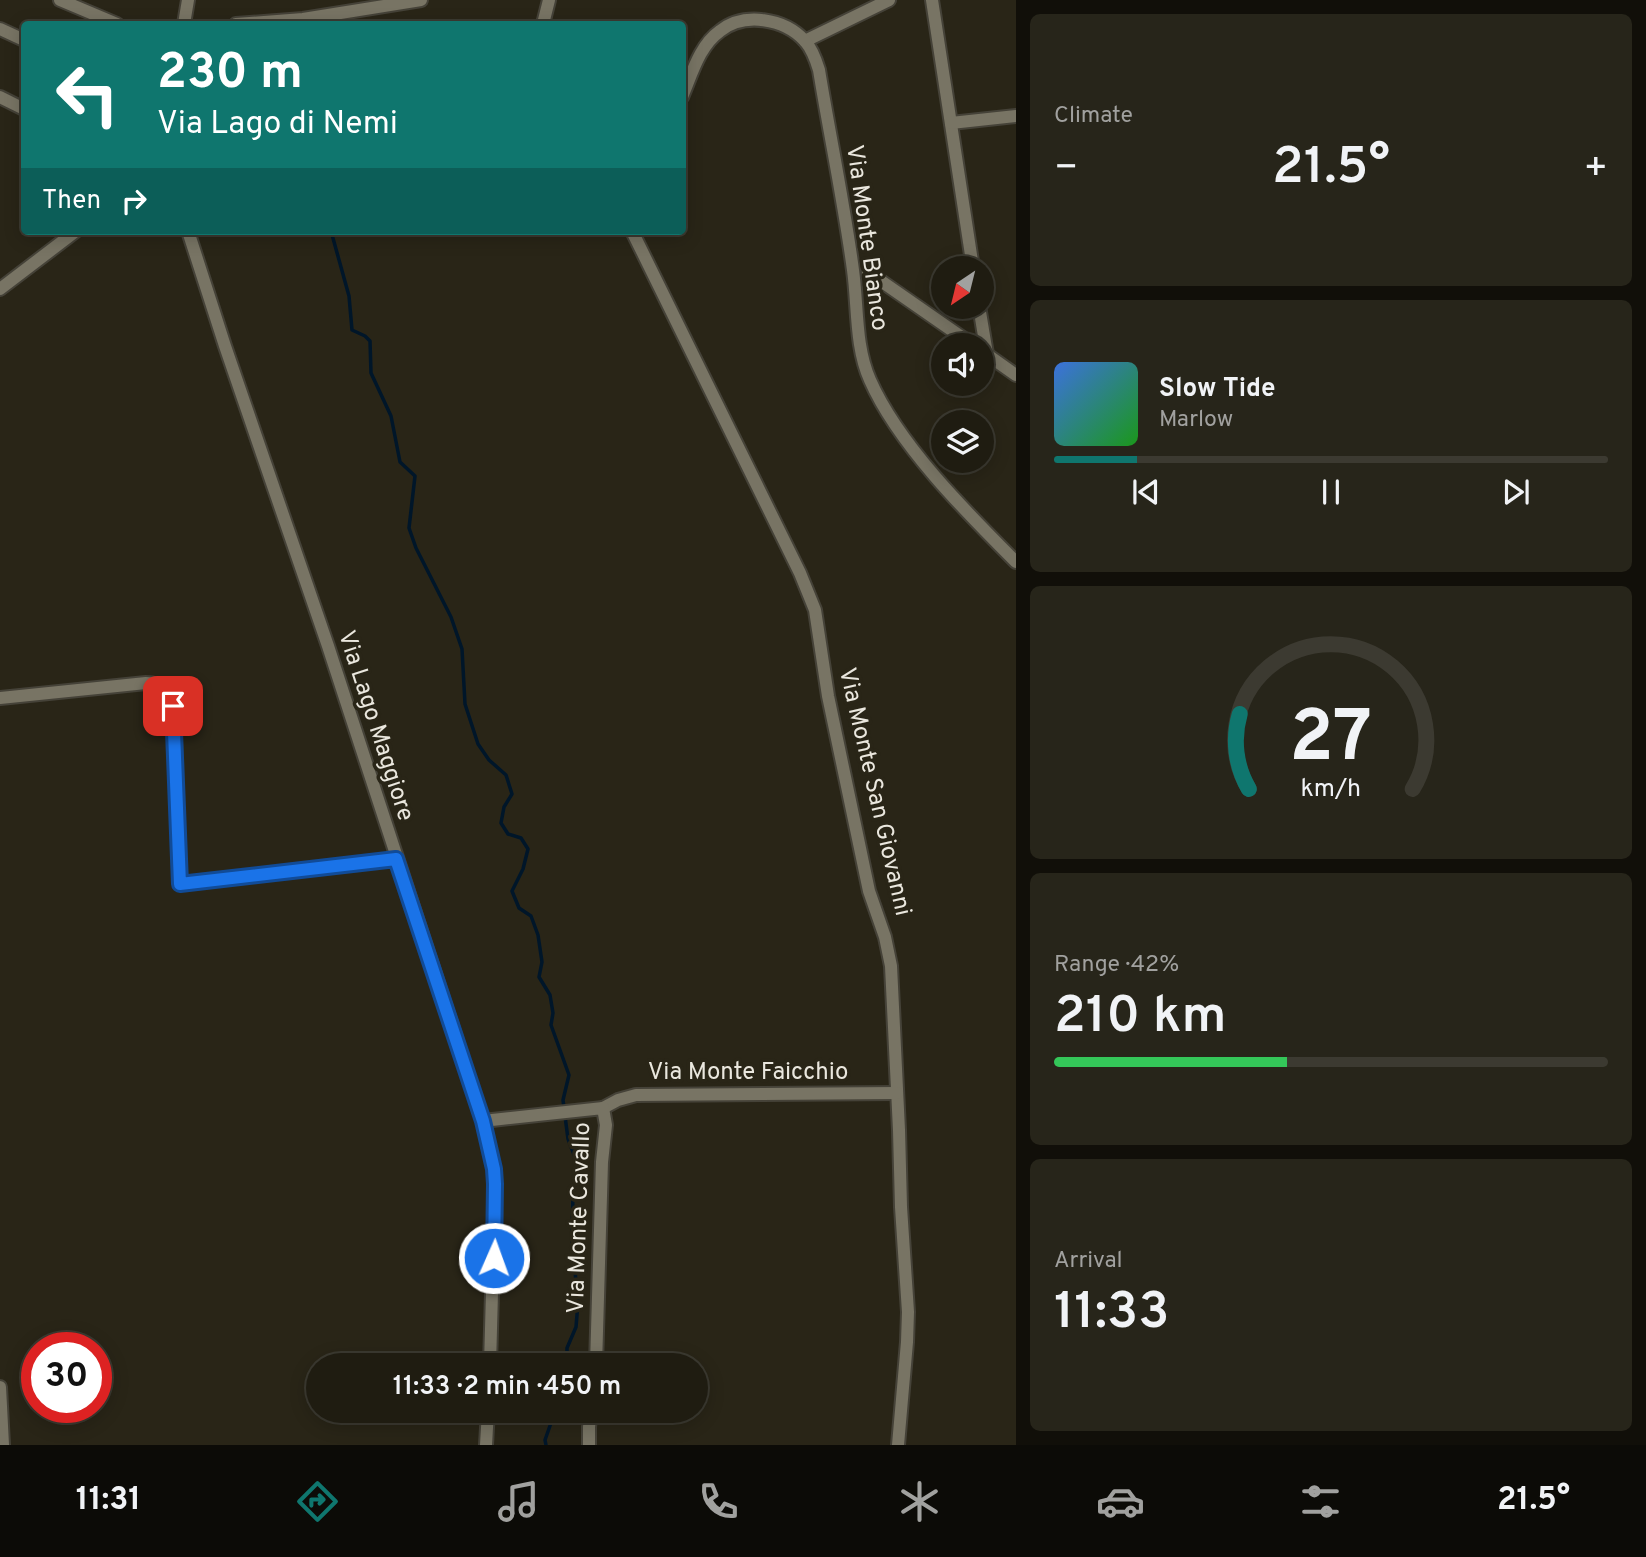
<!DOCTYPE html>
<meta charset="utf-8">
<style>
body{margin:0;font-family:Overpass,sans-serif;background:#27251a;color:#f1f3f6;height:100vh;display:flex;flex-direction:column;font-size:26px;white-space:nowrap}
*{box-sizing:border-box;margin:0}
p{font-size:23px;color:#a1a19f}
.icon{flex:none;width:38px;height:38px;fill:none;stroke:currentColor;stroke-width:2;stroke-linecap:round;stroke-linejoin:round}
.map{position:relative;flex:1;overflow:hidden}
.details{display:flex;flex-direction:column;gap:14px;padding:14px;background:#110f09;width:630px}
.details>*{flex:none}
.guide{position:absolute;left:21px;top:21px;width:665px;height:214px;border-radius:7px;box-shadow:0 4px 18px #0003,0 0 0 2px #3c3a31;background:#0f766e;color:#fff;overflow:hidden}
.needle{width:46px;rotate:215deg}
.tools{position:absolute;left:931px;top:256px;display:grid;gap:14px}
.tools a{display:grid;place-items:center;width:63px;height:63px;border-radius:50%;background:#1f1c11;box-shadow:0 4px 18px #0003,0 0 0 2px #3c3a31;font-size:35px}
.speed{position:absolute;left:21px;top:1332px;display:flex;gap:14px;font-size:35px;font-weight:700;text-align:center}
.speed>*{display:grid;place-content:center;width:91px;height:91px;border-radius:50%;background:#1f1c11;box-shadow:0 4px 18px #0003,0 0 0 2px #3c3a31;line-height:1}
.speed .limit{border:10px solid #d22;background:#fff;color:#111}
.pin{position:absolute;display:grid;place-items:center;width:60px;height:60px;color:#fff;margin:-30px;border-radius:14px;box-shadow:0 4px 10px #0006}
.me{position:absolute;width:77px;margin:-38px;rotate:2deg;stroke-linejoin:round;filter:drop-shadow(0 0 5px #0008)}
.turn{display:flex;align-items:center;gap:24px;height:147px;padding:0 21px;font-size:32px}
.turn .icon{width:91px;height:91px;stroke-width:2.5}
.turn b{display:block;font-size:49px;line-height:60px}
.then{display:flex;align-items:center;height:66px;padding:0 21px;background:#0003;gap:14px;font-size:26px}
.big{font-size:52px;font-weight:600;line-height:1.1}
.details .widget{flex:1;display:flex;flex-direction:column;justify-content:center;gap:10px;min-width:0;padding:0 24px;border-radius:10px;background:#27251a}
.details .dial{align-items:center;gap:0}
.dial svg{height:182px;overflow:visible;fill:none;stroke:#3c3a31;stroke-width:7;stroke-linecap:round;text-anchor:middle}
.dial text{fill:#f1f3f6;stroke:none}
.song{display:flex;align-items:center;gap:21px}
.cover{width:84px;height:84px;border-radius:10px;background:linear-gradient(135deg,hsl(220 70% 55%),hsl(120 70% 35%))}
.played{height:7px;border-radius:4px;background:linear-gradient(90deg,#0f766e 15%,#3c3a31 15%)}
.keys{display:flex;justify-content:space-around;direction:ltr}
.heat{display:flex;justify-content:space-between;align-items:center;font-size:38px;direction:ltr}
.charge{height:10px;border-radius:5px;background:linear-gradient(90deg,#34c759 42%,#3c3a31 0)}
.trip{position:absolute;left:306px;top:1353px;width:402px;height:70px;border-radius:35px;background:#1f1c11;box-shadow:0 4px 18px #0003,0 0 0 2px #3c3a31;font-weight:600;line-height:70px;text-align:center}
.tab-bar{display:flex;height:112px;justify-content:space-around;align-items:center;background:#0c0b07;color:#a1a19f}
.tab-bar .icon{width:49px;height:49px}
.tab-bar .active{color:#0f766e}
.tab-bar b{font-size:32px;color:#f1f3f6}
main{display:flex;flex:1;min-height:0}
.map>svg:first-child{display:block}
</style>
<main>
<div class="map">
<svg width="1016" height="1445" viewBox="0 0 1016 1445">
<rect width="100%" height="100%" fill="#292517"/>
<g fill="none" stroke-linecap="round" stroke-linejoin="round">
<g stroke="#001629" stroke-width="3.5">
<polyline points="331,231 349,296 352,330 365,336 370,341 371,373 391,416 400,462 415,476 409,528 416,548 451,617 462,649 465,704 478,744 489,760 506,775 512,794 504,807 501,823 508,834 521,838 528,849 523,869 512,891 519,908 531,916 538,935 542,962 539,977 550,995 553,1013 551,1025 569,1075 563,1100 564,1108"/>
<polyline points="565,1116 568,1139 579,1168 573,1193 572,1239 578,1303 576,1327 567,1348 567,1365"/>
<polyline points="546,1445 545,1440 552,1420 551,1410"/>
</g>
<g stroke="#454238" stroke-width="16">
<g id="minor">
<polyline points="60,0 117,24"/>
<polyline points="932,0 973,268"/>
<polyline points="184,24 188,0"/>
<polyline points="236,24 303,19 421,0"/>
<polyline points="543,24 549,0"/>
<polyline points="0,29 24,40"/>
<polyline points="805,41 889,0"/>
<polyline points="0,97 24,109"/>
<path d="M682,97C692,74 699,46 720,31C744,12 784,18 805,41C812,49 816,60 819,70C830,137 844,203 853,270C858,306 855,347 870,380C898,444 966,512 1016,562"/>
<polyline points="951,123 1016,116"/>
<polyline points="188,231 225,346 328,646 483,1121 494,1169 495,1184 490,1365"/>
<polyline points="632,231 800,573 815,610 828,696 869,891 885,937 891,966 899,1130 901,1207 908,1312 907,1342 898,1445"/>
<polyline points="868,272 973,345"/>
<polyline points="0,289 76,231"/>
<polyline points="979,306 987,354"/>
<polyline points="982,351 1016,375"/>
<path d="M0,698L146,683C162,683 170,691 173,706L180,884L396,859"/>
<polyline points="603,1108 618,1100 636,1095 897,1093"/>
<polyline points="483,1121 603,1108 606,1125 602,1162 596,1365"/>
<polyline points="0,1387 3,1445"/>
<polyline points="486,1445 488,1410"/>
<polyline points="589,1445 589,1427 591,1410"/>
</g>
</g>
<use href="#minor" stroke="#787464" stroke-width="12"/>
</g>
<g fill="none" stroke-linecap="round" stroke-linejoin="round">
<g stroke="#114b97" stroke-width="18">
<polyline id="route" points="173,706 180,884 396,859 483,1121 494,1169 495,1184 494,1258"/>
</g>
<use href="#route" stroke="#1a73e8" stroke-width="12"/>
</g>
<g text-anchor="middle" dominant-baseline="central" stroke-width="7" stroke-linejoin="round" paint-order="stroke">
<g font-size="24" fill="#eae7de" stroke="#292517">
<text transform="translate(866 238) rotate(82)">Via Monte Bianco</text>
<text transform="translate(375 726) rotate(72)">Via Lago Maggiore</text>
<text transform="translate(874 792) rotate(77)">Via Monte San Giovanni</text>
<text x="748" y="1073">Via Monte Faicchio</text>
<text transform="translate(580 1218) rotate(-88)">Via Monte Cavallo</text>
</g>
</g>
</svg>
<div class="tools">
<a><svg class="needle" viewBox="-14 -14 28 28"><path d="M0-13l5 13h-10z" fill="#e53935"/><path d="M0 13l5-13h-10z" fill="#a1a19f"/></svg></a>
<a><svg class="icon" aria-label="sound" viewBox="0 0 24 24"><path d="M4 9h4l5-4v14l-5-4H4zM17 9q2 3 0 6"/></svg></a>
<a><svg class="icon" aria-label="layers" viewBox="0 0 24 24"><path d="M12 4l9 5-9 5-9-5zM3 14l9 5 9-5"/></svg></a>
</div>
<div class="speed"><div class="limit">30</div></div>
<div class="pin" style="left:173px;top:706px;background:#d93025"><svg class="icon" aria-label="arrive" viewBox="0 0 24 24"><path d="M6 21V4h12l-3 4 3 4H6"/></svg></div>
<svg class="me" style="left:494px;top:1258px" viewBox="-20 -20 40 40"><circle r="17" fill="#1a73e8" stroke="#fff" stroke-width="3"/><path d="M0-11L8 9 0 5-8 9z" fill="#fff"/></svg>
<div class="trip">11:33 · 2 min · 450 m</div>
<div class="guide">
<div class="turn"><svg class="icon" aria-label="left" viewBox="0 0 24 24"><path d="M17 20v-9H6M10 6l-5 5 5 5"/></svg><div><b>230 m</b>Via Lago di Nemi</div></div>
<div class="then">Then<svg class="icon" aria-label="right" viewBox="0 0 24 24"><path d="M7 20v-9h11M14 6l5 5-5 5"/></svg></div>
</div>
</div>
<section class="details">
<div class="widget"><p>Climate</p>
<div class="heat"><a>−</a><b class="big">21.5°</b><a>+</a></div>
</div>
<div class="widget">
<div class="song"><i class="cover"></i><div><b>Slow Tide</b><p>Marlow</p></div></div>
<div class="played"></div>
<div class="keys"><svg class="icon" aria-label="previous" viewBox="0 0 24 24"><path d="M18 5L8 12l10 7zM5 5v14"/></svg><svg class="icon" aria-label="pause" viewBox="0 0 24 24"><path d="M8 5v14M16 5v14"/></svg><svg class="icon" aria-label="next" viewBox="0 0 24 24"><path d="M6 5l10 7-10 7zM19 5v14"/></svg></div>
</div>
<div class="widget dial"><svg viewBox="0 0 100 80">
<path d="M14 69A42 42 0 1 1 86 69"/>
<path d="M14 69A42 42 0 0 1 10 36" stroke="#0f766e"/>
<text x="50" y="56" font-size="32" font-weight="700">27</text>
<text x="50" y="72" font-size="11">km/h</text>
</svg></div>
<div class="widget"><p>Range · 42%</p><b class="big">210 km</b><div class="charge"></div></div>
<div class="widget"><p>Arrival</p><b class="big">11:33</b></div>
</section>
</main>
<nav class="tab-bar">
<b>11:31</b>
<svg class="icon active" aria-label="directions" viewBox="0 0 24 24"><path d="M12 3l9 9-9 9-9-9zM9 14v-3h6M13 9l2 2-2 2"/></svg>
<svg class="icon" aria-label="music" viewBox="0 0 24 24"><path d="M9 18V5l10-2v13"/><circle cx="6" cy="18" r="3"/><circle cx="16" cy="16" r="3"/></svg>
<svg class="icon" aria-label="phone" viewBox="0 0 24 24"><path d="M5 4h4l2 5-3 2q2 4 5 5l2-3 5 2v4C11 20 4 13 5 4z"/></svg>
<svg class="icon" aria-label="climate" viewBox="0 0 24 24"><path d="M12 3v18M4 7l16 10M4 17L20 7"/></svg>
<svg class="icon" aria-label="car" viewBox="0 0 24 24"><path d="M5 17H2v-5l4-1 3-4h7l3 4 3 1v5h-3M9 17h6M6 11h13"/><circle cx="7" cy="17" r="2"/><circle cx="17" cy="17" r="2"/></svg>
<svg class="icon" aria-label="filters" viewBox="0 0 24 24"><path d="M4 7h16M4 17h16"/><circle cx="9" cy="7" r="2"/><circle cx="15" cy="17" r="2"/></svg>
<b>21.5°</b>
</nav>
